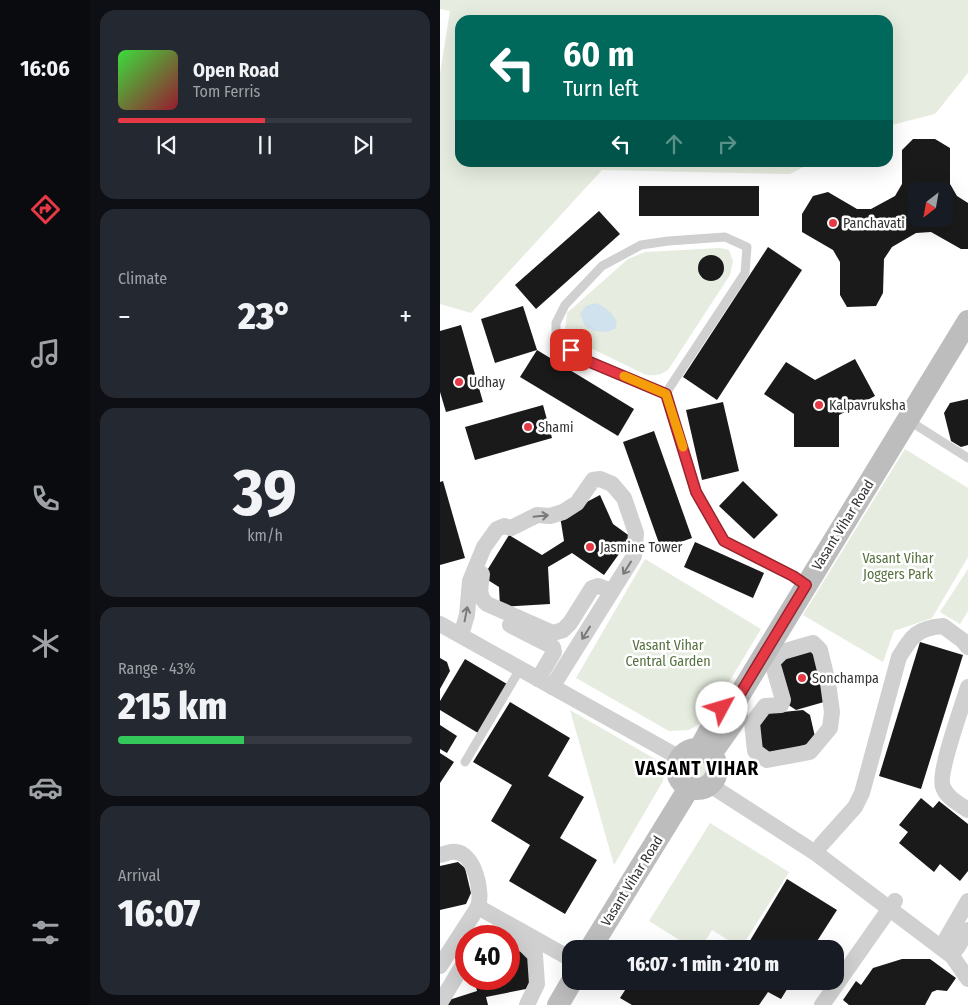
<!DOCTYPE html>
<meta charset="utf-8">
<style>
body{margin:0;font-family:"Fira Sans Condensed",sans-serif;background:#242831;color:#f1f3f6;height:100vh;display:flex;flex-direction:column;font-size:19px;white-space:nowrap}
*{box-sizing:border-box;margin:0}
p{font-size:16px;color:#9ea1a6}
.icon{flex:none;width:28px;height:28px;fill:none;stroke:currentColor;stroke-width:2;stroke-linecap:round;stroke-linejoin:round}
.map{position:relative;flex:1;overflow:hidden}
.panel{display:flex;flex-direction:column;gap:10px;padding:10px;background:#0d0f14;width:350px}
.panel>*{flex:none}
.top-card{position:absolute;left:15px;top:15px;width:438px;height:152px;border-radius:15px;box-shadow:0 5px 20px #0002;background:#00695c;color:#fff;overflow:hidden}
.needle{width:32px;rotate:211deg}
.fabs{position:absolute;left:468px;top:182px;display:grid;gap:10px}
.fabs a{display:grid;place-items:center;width:45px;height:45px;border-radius:10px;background:#171b24;box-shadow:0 5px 20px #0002;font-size:25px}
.speed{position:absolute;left:15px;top:925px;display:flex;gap:10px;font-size:25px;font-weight:700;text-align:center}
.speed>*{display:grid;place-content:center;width:65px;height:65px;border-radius:50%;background:#171b24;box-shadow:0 5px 20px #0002;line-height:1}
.speed .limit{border:8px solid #d22;background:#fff;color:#111}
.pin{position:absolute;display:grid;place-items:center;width:42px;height:42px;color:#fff;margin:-21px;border-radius:10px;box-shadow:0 2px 8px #0006}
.me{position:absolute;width:55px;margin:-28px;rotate:51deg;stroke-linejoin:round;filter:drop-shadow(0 0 4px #0008)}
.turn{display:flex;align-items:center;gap:18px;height:105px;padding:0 25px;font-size:22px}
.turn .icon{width:65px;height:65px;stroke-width:2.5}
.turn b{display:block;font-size:35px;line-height:42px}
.lanes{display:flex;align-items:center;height:48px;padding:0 25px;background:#0003;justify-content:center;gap:25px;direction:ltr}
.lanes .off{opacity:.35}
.big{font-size:38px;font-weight:800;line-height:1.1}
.panel .tile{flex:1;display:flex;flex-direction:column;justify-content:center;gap:8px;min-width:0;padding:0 18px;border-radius:15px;background:#242831}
.panel .dial{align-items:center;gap:0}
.dial b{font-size:65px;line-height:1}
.song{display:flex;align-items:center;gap:15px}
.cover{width:60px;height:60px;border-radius:8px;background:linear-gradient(135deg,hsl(120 70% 55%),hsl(350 70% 35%))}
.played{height:5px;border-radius:2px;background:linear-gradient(90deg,#e63946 50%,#363941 50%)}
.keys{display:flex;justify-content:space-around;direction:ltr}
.heat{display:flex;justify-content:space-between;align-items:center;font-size:28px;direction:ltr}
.charge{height:8px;border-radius:4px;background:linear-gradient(90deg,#34c759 43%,#363941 0)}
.trip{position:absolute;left:122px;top:940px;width:282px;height:50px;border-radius:15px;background:#171b24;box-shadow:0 5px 20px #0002;font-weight:800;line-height:50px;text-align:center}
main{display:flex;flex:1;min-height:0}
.menu{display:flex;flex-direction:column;width:90px;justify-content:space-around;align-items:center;background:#090b0e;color:#9ea1a6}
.menu .icon{width:35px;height:35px}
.menu .active{color:#e63946}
.menu b{font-size:22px;color:#f1f3f6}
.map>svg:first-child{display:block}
</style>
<main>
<nav class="menu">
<b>16:06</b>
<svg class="icon active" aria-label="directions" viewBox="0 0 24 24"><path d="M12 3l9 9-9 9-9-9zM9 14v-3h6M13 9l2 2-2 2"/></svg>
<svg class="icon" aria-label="music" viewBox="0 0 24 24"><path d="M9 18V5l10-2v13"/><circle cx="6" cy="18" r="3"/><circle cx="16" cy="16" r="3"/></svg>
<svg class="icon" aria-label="phone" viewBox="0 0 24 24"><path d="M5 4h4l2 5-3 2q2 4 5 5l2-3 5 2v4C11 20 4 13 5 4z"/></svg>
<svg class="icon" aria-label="climate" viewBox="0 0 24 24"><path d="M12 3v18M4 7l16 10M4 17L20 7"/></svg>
<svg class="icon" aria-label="car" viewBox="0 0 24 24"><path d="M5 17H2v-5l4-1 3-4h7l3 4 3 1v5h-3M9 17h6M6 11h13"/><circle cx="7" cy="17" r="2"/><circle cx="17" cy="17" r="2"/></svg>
<svg class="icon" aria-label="filters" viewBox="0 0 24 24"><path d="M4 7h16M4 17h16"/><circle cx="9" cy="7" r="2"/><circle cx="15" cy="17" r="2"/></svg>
</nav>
<section class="panel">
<div class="tile">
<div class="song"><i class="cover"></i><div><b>Open Road</b><p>Tom Ferris</p></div></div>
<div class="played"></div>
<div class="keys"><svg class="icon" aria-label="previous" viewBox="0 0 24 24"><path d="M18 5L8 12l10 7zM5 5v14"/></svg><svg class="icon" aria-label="pause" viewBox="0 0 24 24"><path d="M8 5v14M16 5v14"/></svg><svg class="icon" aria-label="next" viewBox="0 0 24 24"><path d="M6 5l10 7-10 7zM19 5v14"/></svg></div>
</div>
<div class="tile"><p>Climate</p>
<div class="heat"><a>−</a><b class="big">23°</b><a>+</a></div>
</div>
<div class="tile dial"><b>39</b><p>km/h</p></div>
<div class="tile"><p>Range · 43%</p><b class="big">215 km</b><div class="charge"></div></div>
<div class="tile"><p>Arrival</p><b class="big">16:07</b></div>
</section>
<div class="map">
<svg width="528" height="1005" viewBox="0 0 528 1005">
<rect width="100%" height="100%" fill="#fff"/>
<g fill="#e6ecdf">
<polygon points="0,0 528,0 528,73 495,114 448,126 448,20 20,20 20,162 371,163 350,174 162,170 31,313 0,304 0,74 10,11 0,9"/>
<path d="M280,248L289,250L293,261L290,275L228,370C220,375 215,376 206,375L132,339L125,331L127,313L188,259L205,252Z"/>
<polygon points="465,449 528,488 528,557 492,618 454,631 443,662 363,615"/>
<polygon points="205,559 321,629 266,720 249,730 229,731 136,678"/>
<polygon points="528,569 528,611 520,624 500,612"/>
<polygon points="130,710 215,759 223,770 223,781 174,865"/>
<circle cx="257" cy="768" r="11"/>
<polygon points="270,823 349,872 301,948 272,930 260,949 254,949 209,921"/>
</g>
<path fill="#cfe2ee" d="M155,303C165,307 171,311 177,322L175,329C163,334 155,332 145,326L140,314L146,306Z"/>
<g fill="#1a1a1a" fill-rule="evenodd">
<path d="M473,139H495L510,148V184L517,196L528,203V249H521L491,232L476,233L452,247L444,259L443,293L436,306L407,307L400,295V262L393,250L362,232V214L373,196L388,192L417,209H431L455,196L462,184V150ZM476,191H504V219H476Z"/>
<rect x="199" y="186" width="120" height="30"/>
<polygon points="159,211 180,234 96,309 75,285"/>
<polygon points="328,247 362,270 277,400 243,377"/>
<circle cx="271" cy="268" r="13"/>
<polygon points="83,306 97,350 55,363 41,319"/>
<polygon points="21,325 43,402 6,412 0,392 0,331"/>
<polygon points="97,350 194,409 178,436 80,377"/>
<polygon points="415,359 435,396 399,415 399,447 354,447 354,414 324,394 346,362 375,380"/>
<polygon points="528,399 528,445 521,447 511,441 504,413 510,403"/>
<polygon points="283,402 299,471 262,480 246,410"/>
<polygon points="103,405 112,438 35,460 25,427"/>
<polygon points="214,431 252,538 221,549 183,442"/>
<polygon points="3,481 25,558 0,565 0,482"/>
<polygon points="303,481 338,515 314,539 279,506"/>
<polygon points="160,495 173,524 191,537 164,575 132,553 108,567 110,604 60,607 59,587 43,577 69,535 102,555 124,541 120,516"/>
<polygon points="255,542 324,573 313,598 244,567"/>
<polygon points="480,642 523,655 481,789 439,776"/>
<polygon points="368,647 377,652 384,702 356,710 347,704 335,664"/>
<polygon points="0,658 7,662 10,671 0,689"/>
<polygon points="25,659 67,684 38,733 0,710 0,701"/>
<polygon points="70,702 130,738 108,776 144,797 120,838 157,860 125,914 69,881 90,845 51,821 72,785 33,762"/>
<polygon points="363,710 370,715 376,741 329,757 320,751 314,723 321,714"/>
<polygon points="0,725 17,736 7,753 0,749"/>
<polygon points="0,753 14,762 0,783"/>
<polygon points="481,798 493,808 499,801 528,824 528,871 520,881 500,864 494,872 459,843 468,832 459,825"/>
<polygon points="18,862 25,868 31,893 26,904 0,910 0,866"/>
<polygon points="347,879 397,910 372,949 305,949"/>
<polygon points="213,940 228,949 207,949"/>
<polygon points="69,948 87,952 93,980 86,989 46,997 48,1005 7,1005 9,1000 37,991 34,979 69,979"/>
<polygon points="462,959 490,959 516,978 507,991 497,990 492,992 485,1005 409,1005 403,1000 416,981 421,985 433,968"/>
<polygon points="179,981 280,981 282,983 284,981 352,981 341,999 328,992 319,1005 192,1005 180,998 187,987"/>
</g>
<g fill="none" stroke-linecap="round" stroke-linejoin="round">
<g stroke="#d0d0d0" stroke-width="9">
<polyline points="226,393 305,273 307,247 285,237 228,241 201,245 162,266 125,305 116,323 116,339 145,360 226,393 256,492 284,541 353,576 366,585"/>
<polyline points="468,420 528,458"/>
<polyline points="25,762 80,669"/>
</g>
<g stroke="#d0d0d0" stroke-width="16">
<path d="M42,574C41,585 37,596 47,604L113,633L123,630L130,623L152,588L158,586L172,591"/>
<polyline points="0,624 240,758"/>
<polyline points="70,625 113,647 114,652 98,679"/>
<polyline points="21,635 27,615 30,581 44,547 57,529 64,526 71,528 97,515 110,516 123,512 137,503 153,480 160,479 172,484 184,498 196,533 194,556 112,687"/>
<polygon points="373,643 380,650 388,683 392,712 390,728 370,752 327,760 315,751 312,723 325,706 341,705 343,700 332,662 342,652"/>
<path d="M528,687C523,704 497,774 503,787C507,798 519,804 528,810"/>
<polyline points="270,785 377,854 512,956 528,979"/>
<path d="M381,845L415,807L422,793L459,657C472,636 477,628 503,626L522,640L528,647"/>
<path d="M0,855C5,854 11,851 16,852C35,854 43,893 38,907"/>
<polyline points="506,939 528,901"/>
<polyline points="69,942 75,941 85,945 95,955 97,984 87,1005"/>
<polyline points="517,948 528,930"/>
<polyline points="0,966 38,907 131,959"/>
<polyline points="0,1003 26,960"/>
<polyline points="382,1005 455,901"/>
</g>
<g stroke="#bdbdbd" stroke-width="22">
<polyline points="261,746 282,708 294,704"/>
<circle cx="257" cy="769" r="20"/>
<polyline points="271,754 297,717 294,704 528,321"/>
<polyline points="150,949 249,788"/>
<polyline points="118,1005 132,981"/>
</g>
</g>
<defs><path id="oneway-shaft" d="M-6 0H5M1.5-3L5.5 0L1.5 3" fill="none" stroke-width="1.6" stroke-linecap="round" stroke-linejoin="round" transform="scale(1.25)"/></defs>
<g stroke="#7a7a7a">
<use href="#oneway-shaft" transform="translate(101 516) rotate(-6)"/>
<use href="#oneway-shaft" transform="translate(187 568) rotate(122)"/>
<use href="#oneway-shaft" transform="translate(26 614) rotate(-79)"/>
<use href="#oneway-shaft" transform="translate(146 633) rotate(122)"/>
</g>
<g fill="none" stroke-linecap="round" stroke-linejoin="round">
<g stroke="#96252e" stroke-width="12">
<polyline id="route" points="131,350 145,360 226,394 256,492 284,541 353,576 366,585 294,704 282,708"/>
</g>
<use href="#route" stroke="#e63946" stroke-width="9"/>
<polyline stroke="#f59e0b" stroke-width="9" points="184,376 226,394 243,447"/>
</g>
<g fill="#e63946" stroke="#fff" stroke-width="2">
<circle cx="393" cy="223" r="5"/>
<circle cx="19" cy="382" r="5"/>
<circle cx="379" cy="405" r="5"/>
<circle cx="88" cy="427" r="5"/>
<circle cx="150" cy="547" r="5"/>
<circle cx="362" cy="678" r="5"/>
</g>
<g text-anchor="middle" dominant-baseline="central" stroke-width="5" stroke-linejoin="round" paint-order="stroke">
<g font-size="14" fill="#333" stroke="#fff" text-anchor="start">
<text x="403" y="223">Panchavati</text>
<text x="29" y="382">Udhay</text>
<text x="389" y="405">Kalpavruksha</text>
<text x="98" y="427">Shami</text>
<text x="160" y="547">Jasmine Tower</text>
<text x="372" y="678">Sonchampa</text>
</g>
<g font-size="14" fill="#333" stroke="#fff">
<text transform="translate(403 525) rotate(-58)">Vasant Vihar Road</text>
<text transform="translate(192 881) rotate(-58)">Vasant Vihar Road</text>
</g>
<g font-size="14" fill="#56703f" stroke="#fff">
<text x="458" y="558">Vasant Vihar<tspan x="458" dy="16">Joggers Park</tspan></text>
<text x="228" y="645">Vasant Vihar<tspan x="228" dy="16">Central Garden</tspan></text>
</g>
<g font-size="19" font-weight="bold" letter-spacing="1" fill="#000" stroke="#fff">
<text x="257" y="768">VASANT VIHAR</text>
</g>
</g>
</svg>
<div class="fabs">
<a><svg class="needle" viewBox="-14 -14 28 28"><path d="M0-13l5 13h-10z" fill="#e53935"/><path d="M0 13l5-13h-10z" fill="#9ea1a6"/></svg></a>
</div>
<div class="speed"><div class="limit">40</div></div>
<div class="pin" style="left:131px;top:350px;background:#d93025"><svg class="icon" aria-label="arrive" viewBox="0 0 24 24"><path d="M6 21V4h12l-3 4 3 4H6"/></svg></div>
<svg class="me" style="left:282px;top:708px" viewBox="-20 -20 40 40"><circle r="19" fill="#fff"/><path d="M0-13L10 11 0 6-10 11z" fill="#e63946"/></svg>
<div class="trip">16:07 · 1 min · 210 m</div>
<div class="top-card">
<div class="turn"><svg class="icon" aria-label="left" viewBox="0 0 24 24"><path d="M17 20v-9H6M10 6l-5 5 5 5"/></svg><div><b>60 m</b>Turn left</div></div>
<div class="lanes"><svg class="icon" aria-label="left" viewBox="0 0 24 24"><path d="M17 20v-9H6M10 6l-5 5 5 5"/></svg><svg class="icon off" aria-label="ahead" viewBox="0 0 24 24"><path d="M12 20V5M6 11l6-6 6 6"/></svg><svg class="icon off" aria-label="right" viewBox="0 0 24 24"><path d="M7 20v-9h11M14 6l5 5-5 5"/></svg></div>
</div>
</div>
</main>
